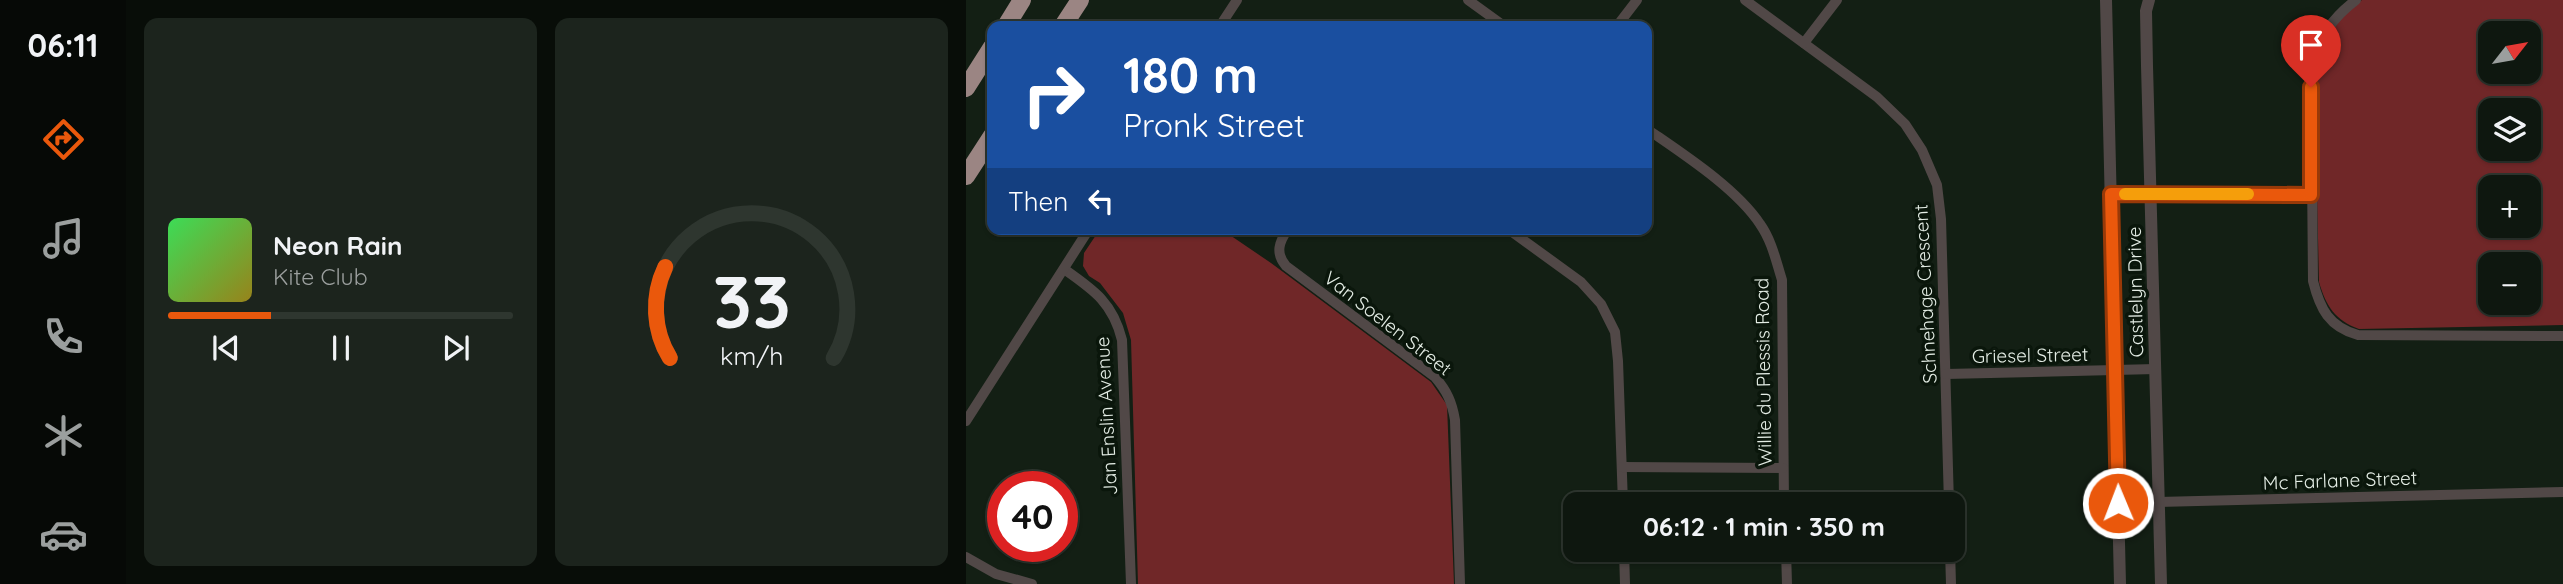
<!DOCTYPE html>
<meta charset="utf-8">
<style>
body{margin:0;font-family:Quicksand,sans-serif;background:#1c241d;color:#f1f3f6;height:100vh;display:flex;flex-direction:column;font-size:26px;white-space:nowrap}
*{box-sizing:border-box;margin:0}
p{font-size:23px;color:#9b9f9e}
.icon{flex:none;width:38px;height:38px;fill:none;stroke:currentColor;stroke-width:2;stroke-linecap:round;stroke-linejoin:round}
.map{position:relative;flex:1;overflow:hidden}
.details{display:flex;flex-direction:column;gap:18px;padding:18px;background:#080d08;width:840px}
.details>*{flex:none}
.banner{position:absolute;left:21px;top:21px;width:665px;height:214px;border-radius:14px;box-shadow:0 2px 5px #0004,0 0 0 2px #2e362f;background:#1a4fa0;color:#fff;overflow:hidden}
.needle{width:46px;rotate:59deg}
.fabs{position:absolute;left:1512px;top:21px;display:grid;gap:14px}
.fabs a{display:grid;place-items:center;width:63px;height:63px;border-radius:14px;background:#0e170f;box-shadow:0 2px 5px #0004,0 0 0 2px #2e362f;font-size:35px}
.speed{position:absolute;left:21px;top:471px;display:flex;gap:14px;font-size:35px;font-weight:700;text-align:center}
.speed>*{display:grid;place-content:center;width:91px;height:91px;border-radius:50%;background:#0e170f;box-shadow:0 2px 5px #0004,0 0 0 2px #2e362f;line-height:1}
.speed .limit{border:10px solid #d22;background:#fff;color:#111}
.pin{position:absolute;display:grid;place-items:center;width:60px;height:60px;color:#fff;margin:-72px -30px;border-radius:50% 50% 50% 0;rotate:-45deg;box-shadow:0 0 7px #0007}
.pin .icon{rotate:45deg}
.me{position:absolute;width:77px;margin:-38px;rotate:359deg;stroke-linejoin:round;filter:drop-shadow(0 0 5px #0008)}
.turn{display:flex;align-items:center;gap:24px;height:147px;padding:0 21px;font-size:32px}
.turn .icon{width:91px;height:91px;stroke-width:2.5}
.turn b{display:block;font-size:49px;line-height:60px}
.then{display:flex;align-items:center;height:66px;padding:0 21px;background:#0003;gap:14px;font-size:26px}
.details .tile{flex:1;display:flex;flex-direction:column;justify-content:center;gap:10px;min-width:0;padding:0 24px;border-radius:14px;background:#1c241d}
.details .dial{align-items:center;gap:0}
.dial svg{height:182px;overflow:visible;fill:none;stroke:#2e362f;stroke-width:7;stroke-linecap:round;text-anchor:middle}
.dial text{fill:#f1f3f6;stroke:none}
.song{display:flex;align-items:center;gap:21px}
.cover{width:84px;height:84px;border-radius:10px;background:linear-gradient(135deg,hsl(130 70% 55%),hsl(50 70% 35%))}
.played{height:7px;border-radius:4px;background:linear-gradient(90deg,#ea580c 30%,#2e362f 30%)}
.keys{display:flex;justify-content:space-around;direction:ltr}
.details .tiles{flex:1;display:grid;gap:18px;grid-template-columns:repeat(2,1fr)}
.trip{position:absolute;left:597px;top:492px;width:402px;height:70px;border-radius:14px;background:#0e170f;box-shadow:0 2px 5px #0004,0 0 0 2px #2e362f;font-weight:700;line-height:70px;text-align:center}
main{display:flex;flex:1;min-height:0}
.tab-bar{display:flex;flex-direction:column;width:126px;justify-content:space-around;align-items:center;background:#060906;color:#9b9f9e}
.tab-bar .icon{width:49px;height:49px}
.tab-bar .current{color:#ea580c}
.tab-bar b{font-size:32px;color:#f1f3f6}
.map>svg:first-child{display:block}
</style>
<main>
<nav class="tab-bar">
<b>06:11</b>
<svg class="icon current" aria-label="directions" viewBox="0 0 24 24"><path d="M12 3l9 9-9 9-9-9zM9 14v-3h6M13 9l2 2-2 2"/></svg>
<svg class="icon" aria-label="music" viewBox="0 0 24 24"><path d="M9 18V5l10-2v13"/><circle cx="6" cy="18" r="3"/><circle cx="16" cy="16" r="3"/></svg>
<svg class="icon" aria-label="phone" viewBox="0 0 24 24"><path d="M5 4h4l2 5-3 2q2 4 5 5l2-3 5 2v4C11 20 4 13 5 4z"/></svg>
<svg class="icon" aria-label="climate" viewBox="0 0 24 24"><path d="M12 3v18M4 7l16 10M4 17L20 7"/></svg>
<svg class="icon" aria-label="car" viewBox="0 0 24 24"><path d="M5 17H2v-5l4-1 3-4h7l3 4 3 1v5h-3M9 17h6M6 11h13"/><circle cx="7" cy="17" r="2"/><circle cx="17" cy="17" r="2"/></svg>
</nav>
<section class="details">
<div class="tiles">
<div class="tile">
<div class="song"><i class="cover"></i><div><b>Neon Rain</b><p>Kite Club</p></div></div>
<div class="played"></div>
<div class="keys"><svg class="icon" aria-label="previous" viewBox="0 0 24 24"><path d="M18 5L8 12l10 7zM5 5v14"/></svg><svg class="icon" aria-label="pause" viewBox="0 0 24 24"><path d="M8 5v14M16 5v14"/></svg><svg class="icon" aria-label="next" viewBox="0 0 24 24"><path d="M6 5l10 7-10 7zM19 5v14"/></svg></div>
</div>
<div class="tile dial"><svg viewBox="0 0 100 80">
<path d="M14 69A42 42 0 1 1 86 69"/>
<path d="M14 69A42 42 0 0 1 12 29" stroke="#ea580c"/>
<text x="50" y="56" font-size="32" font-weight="700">33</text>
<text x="50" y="72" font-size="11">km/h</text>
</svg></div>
</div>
</section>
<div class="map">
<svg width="1597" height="584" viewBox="0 0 1597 584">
<rect width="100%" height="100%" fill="#131f14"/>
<g fill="#702728" fill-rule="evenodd">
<path d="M1396,0H1597V325L1393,329C1369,320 1360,306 1353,282L1348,61L1375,15ZM1524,33H1563V72H1524ZM1524,110H1563V149H1524ZM1524,187H1563V226H1524ZM1524,264H1563V303H1524Z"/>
<polygon points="134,229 255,229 305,263 465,382 481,405 488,584 172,584 165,340 157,313 134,283 123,276 117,266 118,253"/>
</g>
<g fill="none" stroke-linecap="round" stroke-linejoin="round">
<g stroke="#514847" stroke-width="10">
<polyline points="502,0 538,26"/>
<polyline points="779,0 911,97 939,124 956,150 971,185 975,219 983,504"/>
<path d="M1390,0C1366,18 1355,36 1345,63L1347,281C1354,309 1363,327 1392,335L1597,336"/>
<polyline points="254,26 271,0"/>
<polyline points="651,26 671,0"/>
<polyline points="838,43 871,0"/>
<path d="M681,129C717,154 770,188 794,224C806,241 810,261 816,280L818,504"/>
<polyline points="1145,194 1345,195"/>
<path d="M322,229C313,242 309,253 320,266L469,377C481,391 486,402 489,420L494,584"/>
<polyline points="542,229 615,282 635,304 649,332 652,361 657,504"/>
<path d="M98,269C128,290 147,303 156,340L165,584"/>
<polyline points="980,374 1190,369"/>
<polyline points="0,421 123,229"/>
<polyline points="656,467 817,468"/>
<polyline points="1152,503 1597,492"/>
<polyline points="658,550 659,584"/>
<polyline points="820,550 821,584"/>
<polyline points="984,550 985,584"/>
<polyline points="0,557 30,574 66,584"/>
</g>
<g stroke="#514847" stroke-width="12">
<polyline points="1140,0 1154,584"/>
<polyline points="1183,0 1180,11 1181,66 1195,584"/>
</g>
<g stroke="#9b8583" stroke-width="18">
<polyline points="40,26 56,0"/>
<polyline points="97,26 114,0"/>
<polyline points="0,88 26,47"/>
<polyline points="0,176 26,136"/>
</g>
</g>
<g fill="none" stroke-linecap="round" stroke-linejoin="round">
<g stroke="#983908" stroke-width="18">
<polyline id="route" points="1152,503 1145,194 1345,195 1345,87"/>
</g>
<use href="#route" stroke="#ea580c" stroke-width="12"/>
<polyline stroke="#f59e0b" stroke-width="12" points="1159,194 1282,194"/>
</g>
<g text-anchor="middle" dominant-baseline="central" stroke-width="7" stroke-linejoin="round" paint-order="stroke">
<g font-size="19" fill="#e4ede5" stroke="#0a160b">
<text transform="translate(1169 292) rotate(-91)">Castlelyn Drive</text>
<text transform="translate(959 294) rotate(-93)">Schnehage Crescent</text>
<text transform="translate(422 323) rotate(38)">Van Soelen Street</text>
<text transform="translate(1064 355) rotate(-1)">Griesel Street</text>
<text transform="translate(797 372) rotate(-91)">Willie du Plessis Road</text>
<text transform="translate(140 416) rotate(-93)">Jan Enslin Avenue</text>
<text transform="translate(1374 480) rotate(-2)">Mc Farlane Street</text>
</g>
</g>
</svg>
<div class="fabs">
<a><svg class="needle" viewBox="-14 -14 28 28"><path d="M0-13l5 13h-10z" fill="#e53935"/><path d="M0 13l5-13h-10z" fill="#9b9f9e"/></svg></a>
<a><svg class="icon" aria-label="layers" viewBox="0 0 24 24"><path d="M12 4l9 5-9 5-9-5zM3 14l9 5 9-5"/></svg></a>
<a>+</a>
<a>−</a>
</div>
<div class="speed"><div class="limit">40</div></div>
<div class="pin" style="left:1345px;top:87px;background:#d93025"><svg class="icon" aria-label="arrive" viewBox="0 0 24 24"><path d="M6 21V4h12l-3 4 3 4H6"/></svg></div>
<svg class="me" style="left:1152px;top:503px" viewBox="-20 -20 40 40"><circle r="17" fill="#ea580c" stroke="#fff" stroke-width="3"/><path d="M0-11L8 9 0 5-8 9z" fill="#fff"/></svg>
<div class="trip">06:12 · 1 min · 350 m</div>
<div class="banner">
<div class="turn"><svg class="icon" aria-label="right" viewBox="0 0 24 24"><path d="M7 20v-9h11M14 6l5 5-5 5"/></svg><div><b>180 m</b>Pronk Street</div></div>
<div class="then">Then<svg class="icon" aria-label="left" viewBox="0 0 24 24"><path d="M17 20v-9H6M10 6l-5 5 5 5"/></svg></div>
</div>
</div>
</main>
